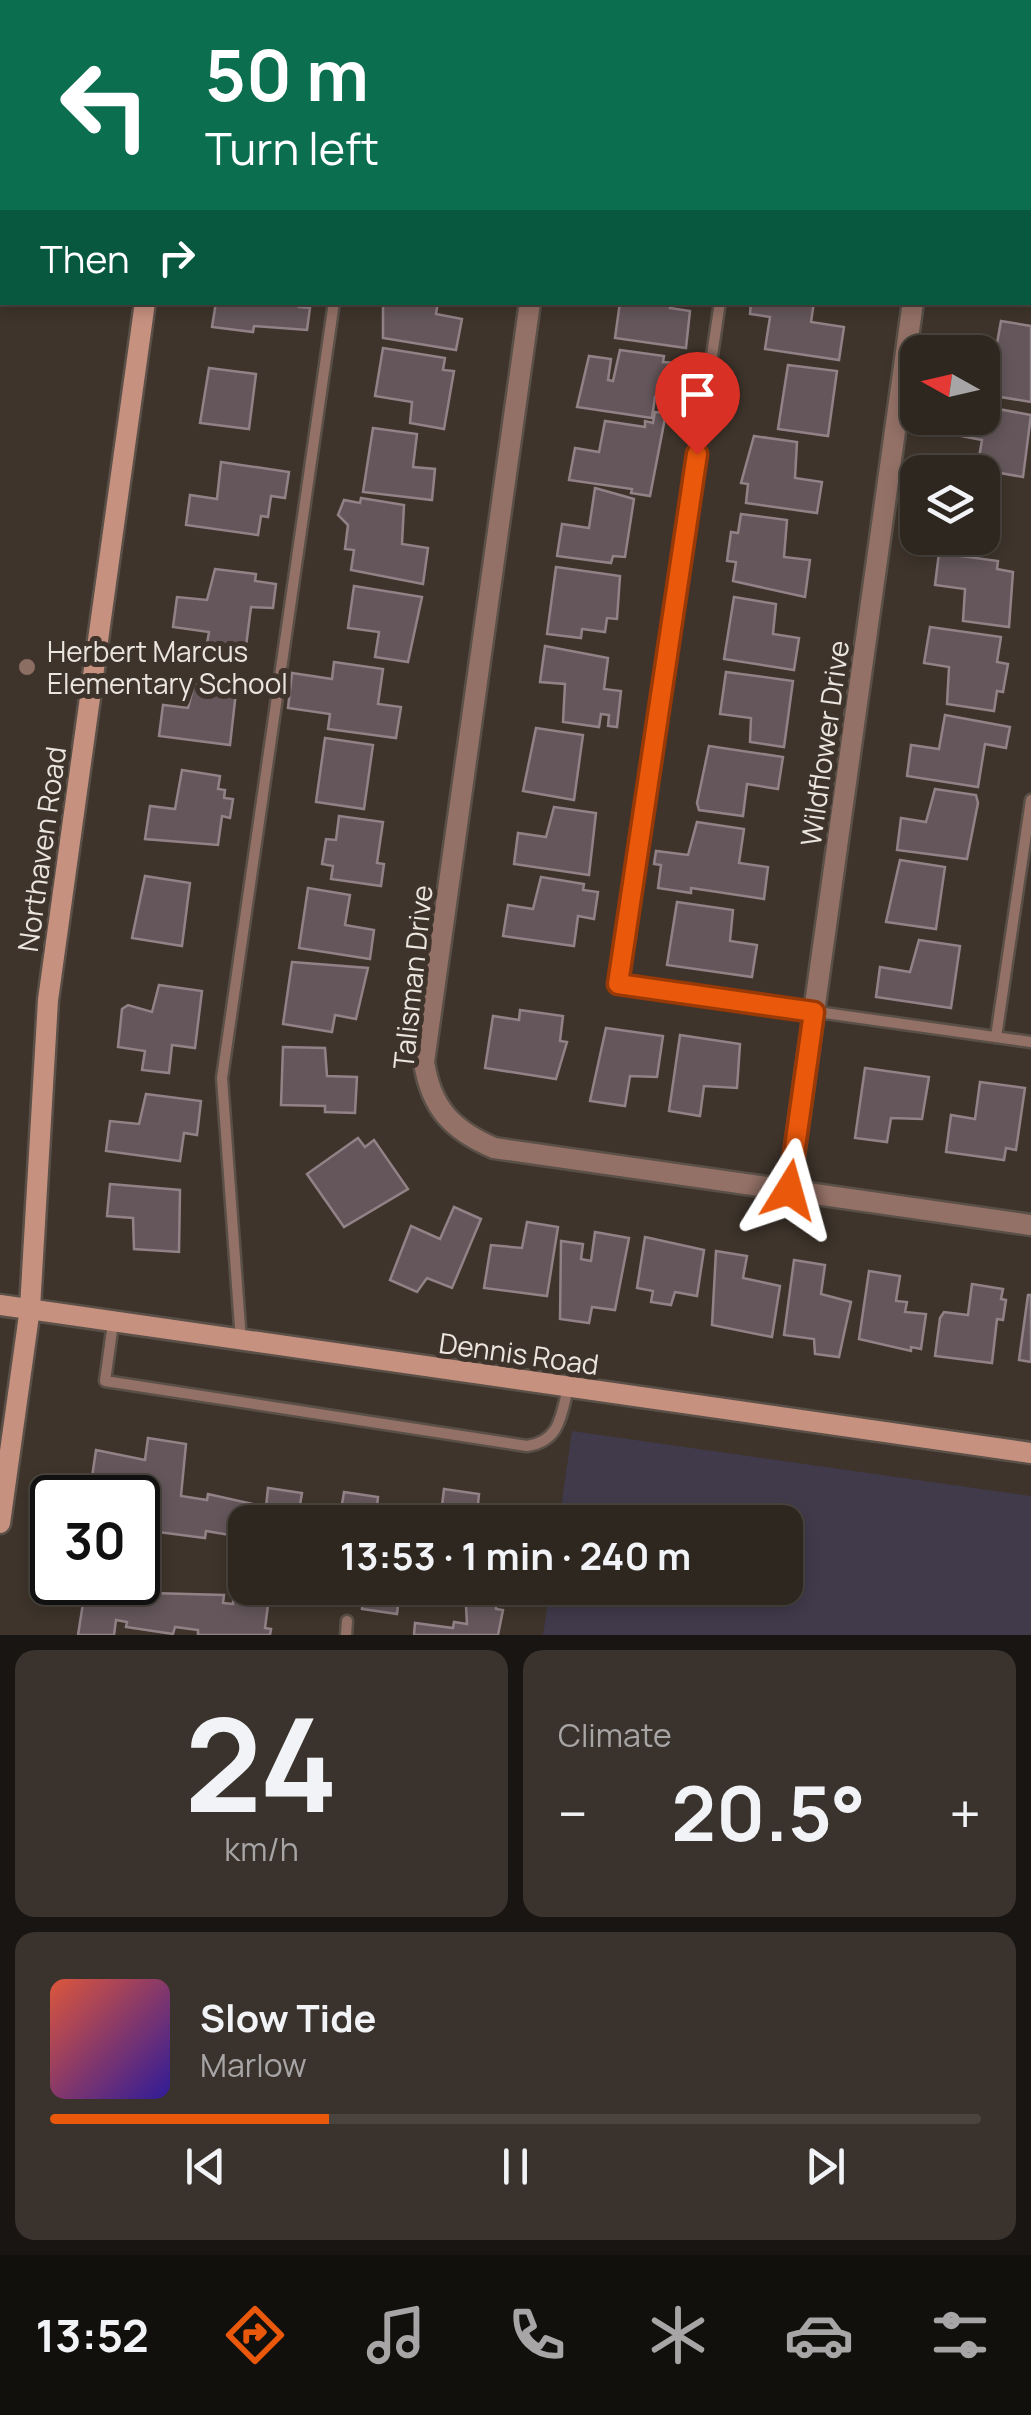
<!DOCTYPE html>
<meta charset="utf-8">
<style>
body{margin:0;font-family:Manrope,sans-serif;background:#3a332d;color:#f1f3f6;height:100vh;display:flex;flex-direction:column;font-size:38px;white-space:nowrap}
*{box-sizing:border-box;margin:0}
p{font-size:32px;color:#a7a5a5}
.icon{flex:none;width:55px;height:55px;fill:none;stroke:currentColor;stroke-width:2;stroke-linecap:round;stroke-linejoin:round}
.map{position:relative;height:1635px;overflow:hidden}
.sheet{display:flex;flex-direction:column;gap:15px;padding:15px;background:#191512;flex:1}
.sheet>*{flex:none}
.guide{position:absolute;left:0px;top:0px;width:1032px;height:305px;box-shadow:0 5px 15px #0003,0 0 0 2px #49443e;background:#0b6e4f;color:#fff;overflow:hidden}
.needle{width:65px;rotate:278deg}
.fabs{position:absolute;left:900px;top:335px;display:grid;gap:20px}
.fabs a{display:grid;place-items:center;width:100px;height:100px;border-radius:20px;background:#2e2720;box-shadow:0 5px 15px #0003,0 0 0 2px #49443e;font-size:50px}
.speed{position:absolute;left:30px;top:1475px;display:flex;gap:20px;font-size:50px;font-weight:700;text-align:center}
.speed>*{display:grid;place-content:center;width:130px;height:130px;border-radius:50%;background:#2e2720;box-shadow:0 5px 15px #0003,0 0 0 2px #49443e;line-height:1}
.speed .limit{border:5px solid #111;border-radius:15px;background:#fff;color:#111}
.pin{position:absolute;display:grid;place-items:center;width:85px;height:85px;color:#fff;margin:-102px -42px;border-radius:50% 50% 50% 0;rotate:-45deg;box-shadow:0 0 10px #0007}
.pin .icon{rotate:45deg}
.me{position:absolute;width:110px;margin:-55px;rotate:8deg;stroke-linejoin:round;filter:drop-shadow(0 0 8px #0008)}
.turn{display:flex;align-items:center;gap:35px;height:210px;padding:0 40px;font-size:45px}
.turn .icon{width:130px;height:130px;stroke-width:2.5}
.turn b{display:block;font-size:70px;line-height:85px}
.then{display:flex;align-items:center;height:95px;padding:0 40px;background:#0003;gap:20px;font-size:38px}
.big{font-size:75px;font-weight:700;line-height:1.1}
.sheet .card{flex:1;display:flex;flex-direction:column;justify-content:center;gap:15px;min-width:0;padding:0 35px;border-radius:20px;background:#3a332d}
.sheet .dial{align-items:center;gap:0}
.dial b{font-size:130px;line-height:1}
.song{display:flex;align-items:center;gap:30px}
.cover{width:120px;height:120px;border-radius:15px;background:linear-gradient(135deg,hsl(10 70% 55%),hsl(250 70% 35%))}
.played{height:10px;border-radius:5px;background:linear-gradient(90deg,#ea580c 30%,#49443e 30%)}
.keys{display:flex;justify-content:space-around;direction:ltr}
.heat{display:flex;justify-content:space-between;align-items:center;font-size:55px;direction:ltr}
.sheet .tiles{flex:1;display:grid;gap:15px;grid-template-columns:1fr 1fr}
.card:last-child{grid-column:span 2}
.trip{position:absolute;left:228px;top:1505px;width:575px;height:100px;border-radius:20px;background:#2e2720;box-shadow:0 5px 15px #0003,0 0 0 2px #49443e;font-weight:700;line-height:100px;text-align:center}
.tab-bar{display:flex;height:160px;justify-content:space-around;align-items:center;background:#12100d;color:#a7a5a5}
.tab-bar .icon{width:70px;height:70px}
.tab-bar .active{color:#ea580c}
.tab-bar b{font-size:45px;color:#f1f3f6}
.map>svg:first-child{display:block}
</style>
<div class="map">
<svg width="1031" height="1635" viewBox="0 0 1031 1635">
<rect width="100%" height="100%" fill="#3e342b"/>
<polygon fill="#403a4b" points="572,1431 1031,1496 1031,1635 543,1635 550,1588 785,1588 785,1522 559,1522"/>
<g fill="#64565a" stroke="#928287" stroke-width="2.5" fill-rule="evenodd">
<polygon points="216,302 300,302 299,307 310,308 307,330 254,326 253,332 212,327"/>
<polygon points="383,302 438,302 436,314 462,319 456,350 383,338"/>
<polygon points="620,302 670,302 670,308 690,311 686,348 615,338"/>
<polygon points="751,302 814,302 811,322 844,327 839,360 765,349 770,317 750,314"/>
<polygon points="1001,321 1031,326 1031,402 982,394 982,364 993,366"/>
<polygon points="383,348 445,358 443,370 454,371 444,429 410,423 412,402 375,396"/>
<polygon points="620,350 664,356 663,362 676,363 673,387 660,385 662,398 655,397 652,418 577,407 589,356 611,359 608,380 613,381"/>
<polygon points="788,365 837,371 828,436 778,429"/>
<polygon points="209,368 256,374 249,429 200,423"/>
<polygon points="982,406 1031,415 1023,477 977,469 982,440 951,434 954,418 982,418"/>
<polygon points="655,412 666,413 650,496 631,493 632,489 569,480 575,448 599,452 605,421 645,427 645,421 653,423"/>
<polygon points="373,428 417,434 413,467 435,469 432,500 363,492"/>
<polygon points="754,436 797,442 795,478 822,482 817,513 746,503 748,484 741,483"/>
<polygon points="221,462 289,472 285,498 271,496 268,517 261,516 258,535 186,525 190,495 217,499"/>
<polygon points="982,481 999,483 990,549 941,542 942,538 982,538"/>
<polygon points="595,488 634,499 625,557 613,556 611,563 557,556 562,524 589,528"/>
<polygon points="361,498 404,505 402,544 428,548 423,584 351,570 354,550 345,549 348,525 338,515 344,500 360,503"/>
<polygon points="741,514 787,520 784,557 810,560 805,597 733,581 736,562 727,561 731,532 738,533"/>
<polygon points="939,553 998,561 997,569 1013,572 1009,627 963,621 965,589 935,585"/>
<polygon points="556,567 620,576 617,619 607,618 605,632 582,629 581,638 547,634"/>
<polygon points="215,569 256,574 255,581 276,584 273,608 251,607 245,654 206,649 209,632 173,627 177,597 207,600"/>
<polygon points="354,586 422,597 408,662 375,657 379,632 348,628"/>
<polygon points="734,597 776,604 773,634 799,638 794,670 724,659"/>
<polygon points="930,627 1001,637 997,662 1008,664 1003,692 997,691 994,711 947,704 949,667 924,663"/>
<polygon points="545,646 608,658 604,689 621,691 617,727 608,726 609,715 601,714 599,727 563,722 565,684 540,682"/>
<polygon points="334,662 383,669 378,704 401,707 396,738 328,729 330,714 288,708 292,673 332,679"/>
<polygon points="726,672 793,681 784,747 750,742 751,718 720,714"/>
<polygon points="196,677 237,683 230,745 159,736 163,705 188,708"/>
<polygon points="945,715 1010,727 1006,748 985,744 978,787 907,776 911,745 939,749"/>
<polygon points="536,728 583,735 574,800 523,791"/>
<polygon points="325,738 373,745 364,809 316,802"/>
<polygon points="709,746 783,757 778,789 747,784 743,816 699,810 697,803"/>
<polygon points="182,770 220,776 218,789 225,790 224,798 233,799 230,818 222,816 218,845 145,839 150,806 175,809"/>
<polygon points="935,789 976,795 978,803 967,859 897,850 901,818 926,822"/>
<polygon points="554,807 596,813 589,875 514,864 518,833 546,837"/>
<polygon points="339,816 383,822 377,863 384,864 381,886 331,879 333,866 322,864 326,839 336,840"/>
<polygon points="697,822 744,829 739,863 768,867 764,899 691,888 691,893 658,888 661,865 654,864 656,851 688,855"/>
<polygon points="900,860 945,867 936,929 886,922"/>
<polygon points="145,876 190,883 182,946 132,938"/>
<polygon points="541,877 584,884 583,890 598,892 594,919 578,916 574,946 503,936 508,905 533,909"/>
<polygon points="308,888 350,895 345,925 374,930 370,959 299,948"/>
<polygon points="677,902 733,910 730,941 757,945 752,977 667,965"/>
<polygon points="919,940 960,946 951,1008 876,997 880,967 910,972"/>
<polygon points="292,962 368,968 356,1019 335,1015 332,1032 283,1024"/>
<polygon points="159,985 202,991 195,1048 172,1045 169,1073 142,1070 145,1051 118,1047 122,1009 128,1005 152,1012"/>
<polygon points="520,1010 563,1016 560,1041 567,1042 556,1079 485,1068 493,1016 519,1020"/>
<polygon points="606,1028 663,1036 657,1077 630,1076 625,1106 590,1101"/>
<polygon points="680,1035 740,1044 737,1088 704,1086 700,1116 669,1111"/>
<polygon points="283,1047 325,1048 327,1076 357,1077 355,1113 325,1112 325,1106 281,1105"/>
<polygon points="865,1068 929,1077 922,1119 891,1118 887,1142 855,1138"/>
<polygon points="980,1082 1025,1088 1016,1150 1006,1148 1004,1160 946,1152 951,1115 975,1119"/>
<polygon points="146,1094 201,1101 197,1135 184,1133 180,1161 106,1151 110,1121 139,1124"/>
<polygon points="358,1138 365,1147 374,1140 408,1189 344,1227 307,1174"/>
<polygon points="110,1184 180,1190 179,1252 134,1249 133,1218 107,1216"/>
<polygon points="454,1207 481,1219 452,1288 427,1278 417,1292 390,1280 411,1226 440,1239"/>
<polygon points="527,1222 558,1227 547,1296 484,1288 491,1245 522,1248"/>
<polygon points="595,1232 629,1238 615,1310 592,1307 589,1323 560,1319 561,1241 583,1244 581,1259 591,1261"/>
<polygon points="645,1237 704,1250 697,1296 675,1292 671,1305 651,1302 653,1291 637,1288"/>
<polygon points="716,1251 747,1256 743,1278 780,1286 772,1337 712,1325"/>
<polygon points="794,1260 825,1265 821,1294 851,1302 839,1357 815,1354 814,1339 784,1335"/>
<polygon points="869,1271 900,1276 896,1301 907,1302 905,1312 926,1314 921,1349 911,1347 911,1351 859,1339"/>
<polygon points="972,1284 1003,1289 1001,1299 1006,1300 1003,1320 997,1319 992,1363 935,1356 940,1318 944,1312 968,1315"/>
<polygon points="1028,1295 1031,1295 1031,1362 1019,1360"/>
<path d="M148,1438L186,1444L181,1496L207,1500L208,1494L266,1507L268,1488L302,1493L297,1522H245V1588L270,1590L265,1628L271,1629L270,1635H198V1630L175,1627L173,1634L126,1627L127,1622L116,1620L114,1635H78L84,1597L77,1596L78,1584L71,1582H138V1498H109L110,1487L91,1484L96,1450L145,1460ZM148,1524L159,1525L158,1532L205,1538L206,1531L230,1535L228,1547L235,1548L233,1604L223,1603L224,1595L151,1593Z"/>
<polygon points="444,1489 479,1494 477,1514 488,1515 487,1522 492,1522 440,1522"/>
<polygon points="344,1492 378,1497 376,1517 389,1519 388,1522 339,1522"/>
<polygon points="351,1588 400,1588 397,1614 362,1609 365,1589"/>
<polygon points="465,1588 497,1588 496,1609 503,1610 498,1635 414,1635 415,1623 453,1628 454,1622 467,1624"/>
</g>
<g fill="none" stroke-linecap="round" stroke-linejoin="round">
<g stroke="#5a5048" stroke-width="15">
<g id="lane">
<polyline points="377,2 377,0"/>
<polyline points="763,2 764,0"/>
<polyline points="0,111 2,111"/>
<polyline points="0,191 2,192"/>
<polyline points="0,277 2,278"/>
<polyline points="720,302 618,984 1031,1042"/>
<polyline points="996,1037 1031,800"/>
<path d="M113,1323L105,1381L527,1446C560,1441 561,1416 568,1388"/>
<polyline points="241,1341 222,1078 334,302"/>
<polyline points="346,1635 347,1621"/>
</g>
</g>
<g stroke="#5a5048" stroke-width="25">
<g id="street">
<polyline points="201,0 216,2"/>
<polyline points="572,2 572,0"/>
<polyline points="956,2 956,0"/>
<polyline points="1030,188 1031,188"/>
<path d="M530,302L424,1062C431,1108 452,1130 494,1148L1031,1225"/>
<polyline points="789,1191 913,302"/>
</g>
</g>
<g stroke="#5a5048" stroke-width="25">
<g id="secondary">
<polyline points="184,2 184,0"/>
<polyline points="0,1305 1031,1453"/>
<polyline points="0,1523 30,1308 48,1000 145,302"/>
</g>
</g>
<use href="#lane" stroke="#937166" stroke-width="10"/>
<use href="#street" stroke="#937166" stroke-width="20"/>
<use href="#secondary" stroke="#c79180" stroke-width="20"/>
</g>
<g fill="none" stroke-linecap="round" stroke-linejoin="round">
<g stroke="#983908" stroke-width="25">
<polyline id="route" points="697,454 618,984 814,1012 789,1190"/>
</g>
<use href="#route" stroke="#ea580c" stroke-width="18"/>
</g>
<circle fill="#8d6e63" stroke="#3e342b" stroke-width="4" cx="27" cy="667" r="10"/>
<g text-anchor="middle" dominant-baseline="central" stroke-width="10" stroke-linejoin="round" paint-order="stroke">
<g font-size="28" fill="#ebe5e0" stroke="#3e342b" text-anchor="start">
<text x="47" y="651">Herbert Marcus<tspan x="47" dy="32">Elementary School</tspan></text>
</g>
<g font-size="28" fill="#ebe5e0" stroke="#3e342b">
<text transform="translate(824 743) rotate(-82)">Wildflower Drive</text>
<text transform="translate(41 849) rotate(-82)">Northaven Road</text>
<text transform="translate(412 977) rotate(-84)">Talisman Drive</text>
<text transform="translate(519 1353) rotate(8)">Dennis Road</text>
</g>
</g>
</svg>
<div class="fabs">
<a><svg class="needle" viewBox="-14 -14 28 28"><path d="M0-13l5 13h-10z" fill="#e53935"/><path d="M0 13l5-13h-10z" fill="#a7a5a5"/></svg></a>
<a><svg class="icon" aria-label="layers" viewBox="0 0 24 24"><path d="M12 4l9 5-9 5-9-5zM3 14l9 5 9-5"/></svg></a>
</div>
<div class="speed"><div class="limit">30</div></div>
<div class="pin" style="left:697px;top:454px;background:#d93025"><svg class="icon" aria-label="arrive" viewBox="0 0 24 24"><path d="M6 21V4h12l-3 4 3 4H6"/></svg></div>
<svg class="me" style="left:789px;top:1190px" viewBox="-20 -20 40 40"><path d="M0-17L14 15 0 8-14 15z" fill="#ea580c" stroke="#fff" stroke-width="4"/></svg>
<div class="trip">13:53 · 1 min · 240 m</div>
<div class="guide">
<div class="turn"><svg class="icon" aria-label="left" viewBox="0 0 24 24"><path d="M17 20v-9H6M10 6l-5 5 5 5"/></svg><div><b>50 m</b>Turn left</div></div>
<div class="then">Then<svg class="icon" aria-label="right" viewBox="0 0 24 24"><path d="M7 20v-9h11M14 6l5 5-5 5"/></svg></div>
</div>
</div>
<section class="sheet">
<div class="tiles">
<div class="card dial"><b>24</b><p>km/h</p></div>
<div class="card"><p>Climate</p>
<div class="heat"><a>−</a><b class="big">20.5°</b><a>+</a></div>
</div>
<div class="card">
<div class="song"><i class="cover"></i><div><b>Slow Tide</b><p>Marlow</p></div></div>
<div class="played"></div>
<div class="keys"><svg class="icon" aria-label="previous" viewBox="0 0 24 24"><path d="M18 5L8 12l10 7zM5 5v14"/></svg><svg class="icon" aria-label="pause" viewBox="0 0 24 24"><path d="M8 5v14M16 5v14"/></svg><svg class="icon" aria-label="next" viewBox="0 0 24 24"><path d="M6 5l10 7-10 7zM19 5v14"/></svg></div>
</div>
</div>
</section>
<nav class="tab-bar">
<b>13:52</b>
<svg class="icon active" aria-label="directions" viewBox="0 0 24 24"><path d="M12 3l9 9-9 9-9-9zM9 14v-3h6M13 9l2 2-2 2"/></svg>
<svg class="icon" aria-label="music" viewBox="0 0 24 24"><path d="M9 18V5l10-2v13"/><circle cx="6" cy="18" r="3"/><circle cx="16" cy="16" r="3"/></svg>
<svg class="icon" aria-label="phone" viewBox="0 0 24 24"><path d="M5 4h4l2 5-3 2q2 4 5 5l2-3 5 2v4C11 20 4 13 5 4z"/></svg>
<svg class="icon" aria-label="climate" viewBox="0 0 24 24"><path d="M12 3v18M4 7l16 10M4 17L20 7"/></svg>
<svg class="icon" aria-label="car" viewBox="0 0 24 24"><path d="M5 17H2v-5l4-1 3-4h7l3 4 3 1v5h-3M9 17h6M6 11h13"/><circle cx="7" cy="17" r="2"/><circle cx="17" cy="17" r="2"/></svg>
<svg class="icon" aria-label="filters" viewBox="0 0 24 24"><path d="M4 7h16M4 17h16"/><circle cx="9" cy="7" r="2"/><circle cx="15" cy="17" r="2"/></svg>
</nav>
